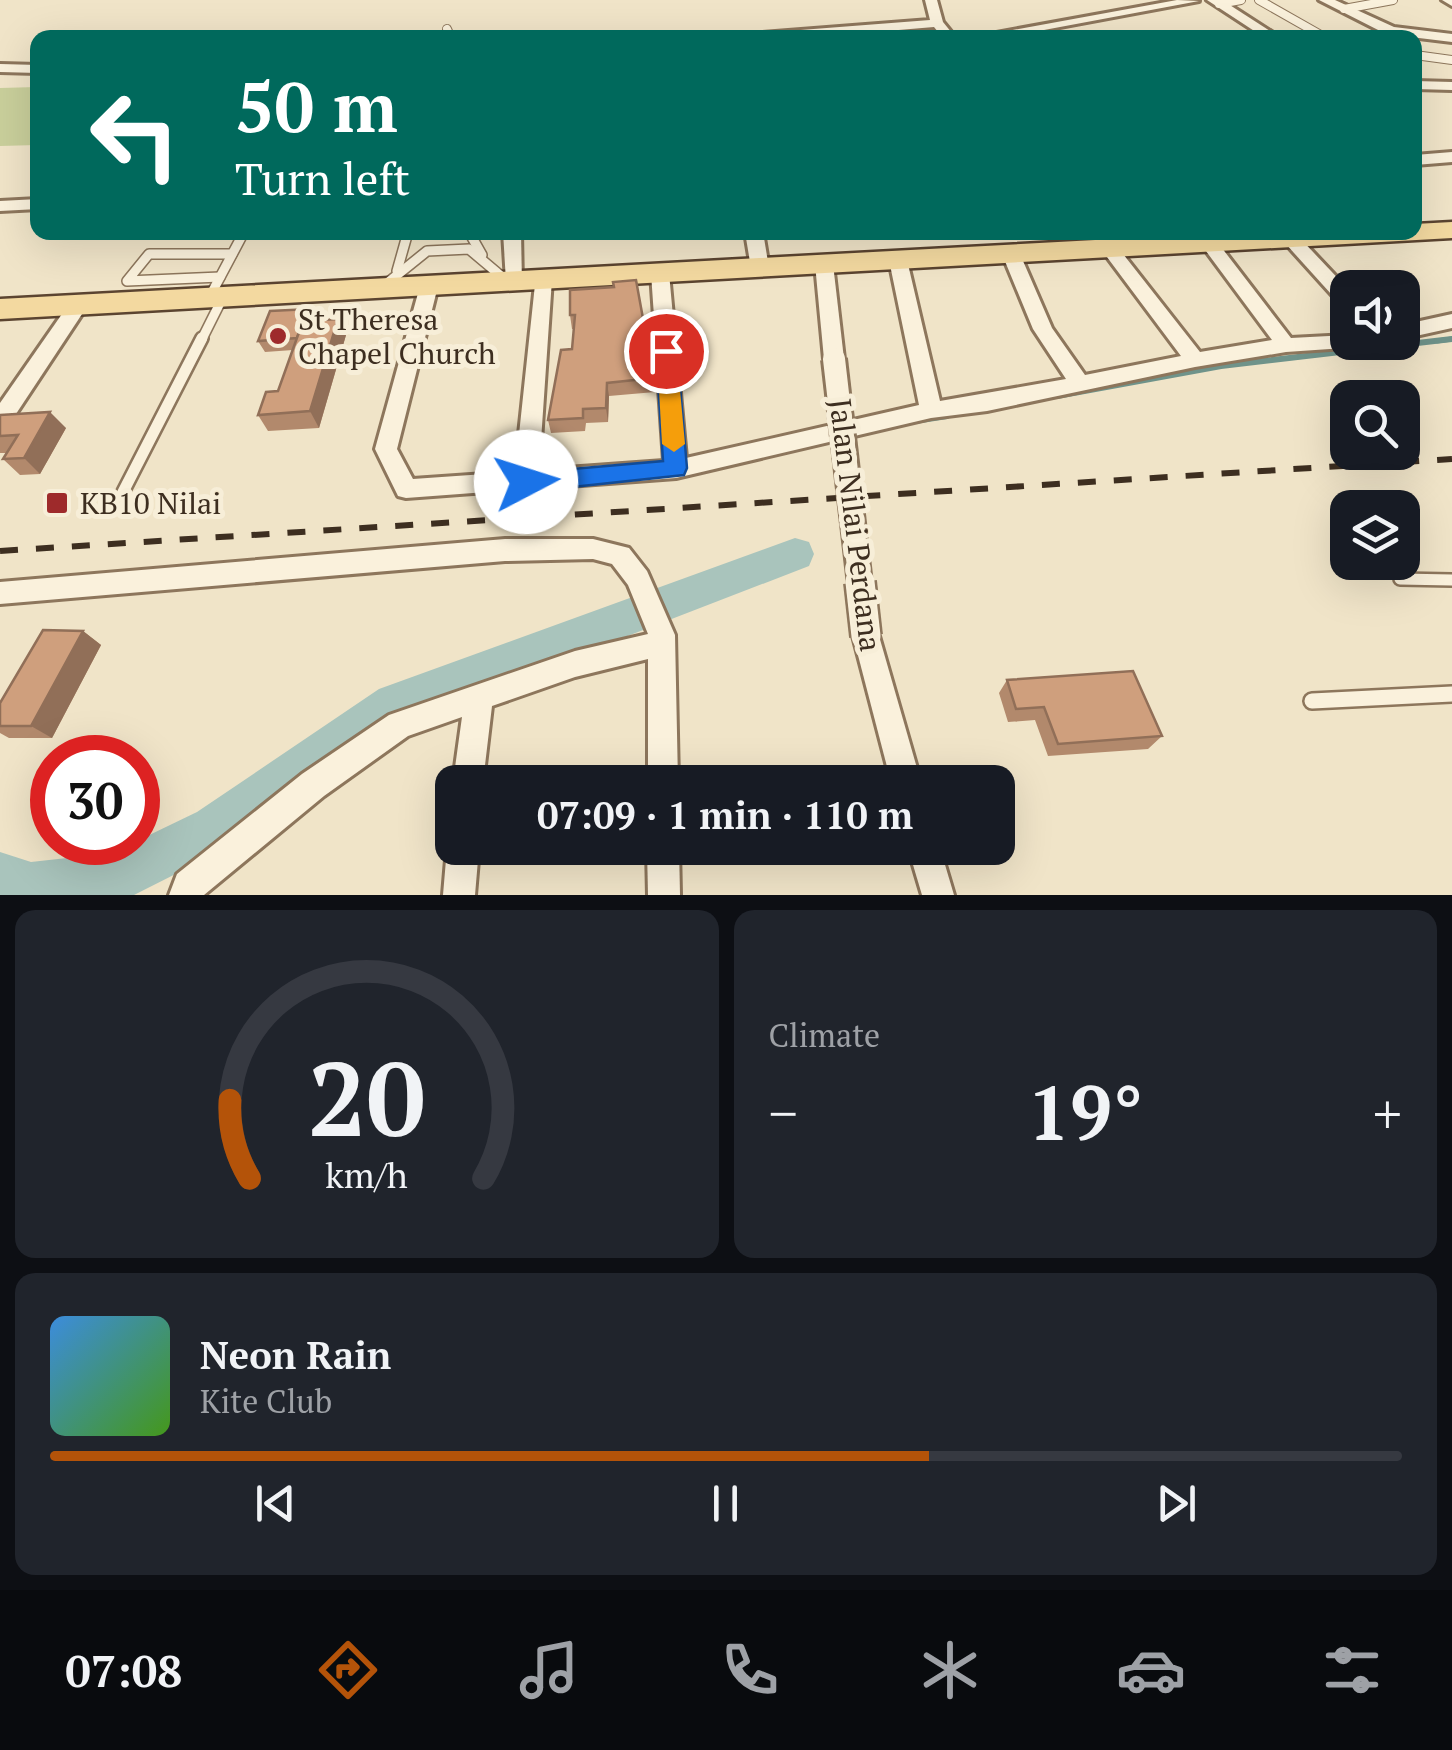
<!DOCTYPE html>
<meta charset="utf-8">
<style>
body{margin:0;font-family:"PT Serif",serif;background:#20242c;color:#f1f3f6;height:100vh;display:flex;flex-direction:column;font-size:38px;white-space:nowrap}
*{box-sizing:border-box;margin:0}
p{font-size:32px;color:#9ea1a6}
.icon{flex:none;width:55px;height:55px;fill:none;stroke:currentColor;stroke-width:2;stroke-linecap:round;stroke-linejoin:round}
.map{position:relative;height:895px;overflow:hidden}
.drawer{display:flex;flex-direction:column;gap:15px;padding:15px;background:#0d0f14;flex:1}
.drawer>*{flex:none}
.guide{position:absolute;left:30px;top:30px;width:1392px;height:210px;border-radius:20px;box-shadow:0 10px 40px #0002;background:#00695c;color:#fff;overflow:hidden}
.fabs{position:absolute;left:1330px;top:270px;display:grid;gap:20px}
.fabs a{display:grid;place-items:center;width:90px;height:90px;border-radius:20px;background:#171b24;box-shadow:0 10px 40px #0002;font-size:50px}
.speed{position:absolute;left:30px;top:735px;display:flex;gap:20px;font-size:50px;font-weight:700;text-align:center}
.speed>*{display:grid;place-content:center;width:130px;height:130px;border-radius:50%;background:#171b24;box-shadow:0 10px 40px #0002;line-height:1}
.speed .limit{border:15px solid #d22;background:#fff;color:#111}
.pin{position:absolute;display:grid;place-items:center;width:85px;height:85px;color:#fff;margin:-42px;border:5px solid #fff;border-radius:50%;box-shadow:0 2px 10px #0007}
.me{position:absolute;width:110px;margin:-55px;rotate:85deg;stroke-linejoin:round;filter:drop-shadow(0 0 8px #0008)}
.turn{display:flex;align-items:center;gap:35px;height:210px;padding:0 40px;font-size:45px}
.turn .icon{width:130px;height:130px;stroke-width:2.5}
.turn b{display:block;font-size:70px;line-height:85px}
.big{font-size:75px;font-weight:800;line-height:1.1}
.drawer .card{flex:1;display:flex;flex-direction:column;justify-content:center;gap:15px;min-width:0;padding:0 35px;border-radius:20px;background:#20242c}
.drawer .dial{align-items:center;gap:0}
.dial svg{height:260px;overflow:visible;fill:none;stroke:#363941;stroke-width:7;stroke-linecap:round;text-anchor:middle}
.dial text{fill:#f1f3f6;stroke:none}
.song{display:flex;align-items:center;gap:30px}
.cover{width:120px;height:120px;border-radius:15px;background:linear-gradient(135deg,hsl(210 70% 55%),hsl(100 70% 35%))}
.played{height:10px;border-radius:5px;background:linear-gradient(90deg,#b45309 65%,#363941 65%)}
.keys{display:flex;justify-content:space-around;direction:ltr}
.heat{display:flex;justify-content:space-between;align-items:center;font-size:55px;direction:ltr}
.drawer .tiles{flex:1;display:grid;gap:15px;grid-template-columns:1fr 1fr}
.card:last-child{grid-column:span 2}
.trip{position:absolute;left:435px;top:765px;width:580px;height:100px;border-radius:20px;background:#171b24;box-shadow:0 10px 40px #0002;font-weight:800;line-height:100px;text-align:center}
.tab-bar{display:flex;height:160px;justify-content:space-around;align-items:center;background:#090b0e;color:#9ea1a6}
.tab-bar .icon{width:70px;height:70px}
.tab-bar .on{color:#b45309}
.tab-bar b{font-size:45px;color:#f1f3f6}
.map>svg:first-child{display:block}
</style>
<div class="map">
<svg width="1452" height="895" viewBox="0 0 1452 895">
<rect width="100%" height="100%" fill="#f0e4c8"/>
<polygon fill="#c9cf9b" points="37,87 37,145 0,146 0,88"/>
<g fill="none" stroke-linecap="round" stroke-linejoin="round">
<polyline stroke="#6f938a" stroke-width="5" points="1437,341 1452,339"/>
<g stroke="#6f938a" stroke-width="6">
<polyline points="1057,396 1221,366 1452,339"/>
<polyline points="915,421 947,416"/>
</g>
<polygon fill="#a9c4bc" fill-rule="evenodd" points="795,538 809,542 814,554 809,566 410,720 231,846 134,895 0,895 0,852 31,862 112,853 197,812 379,689"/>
<g stroke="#8d765c" stroke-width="10">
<g id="lane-far3">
<polyline points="1259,0 1326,38"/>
<polyline points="1219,4 1241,0"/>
<polyline points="1344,9 1393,0"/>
<polyline points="447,29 451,38"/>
<polyline points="1369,38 1391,31"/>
<polyline points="1415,55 1452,60"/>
</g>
</g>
<g stroke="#8d765c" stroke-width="12">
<g id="lane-far2">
<polyline points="469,232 482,255"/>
<polyline points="397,271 408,232"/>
<polyline points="220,277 127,281 149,254 232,254"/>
<polyline points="381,288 427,251 469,249 507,281"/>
<polyline points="209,298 244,232"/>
<polyline points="201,341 223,297"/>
</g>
</g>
<g stroke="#8d765c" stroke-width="16">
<g id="lane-far1">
<polyline points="123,492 202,338"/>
<polyline points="1400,579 1452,580"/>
</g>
</g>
<g stroke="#8d765c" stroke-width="20">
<polyline id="lane" points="1312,701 1452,694"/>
</g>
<g stroke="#8d765c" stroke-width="6">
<g id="street">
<polygon points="925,0 937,0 943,22 956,38 943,38 934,27 804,38 743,38 749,34 930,20"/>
<polygon points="1177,0 1199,1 1001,38 969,38"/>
<polygon points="1207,0 1222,0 1281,38 1265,38"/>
<polygon points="1319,0 1335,0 1394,27 1452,34 1452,42 1386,34"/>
<polygon points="1442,0 1452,0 1452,6"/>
<polygon points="0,64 38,65 38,73 0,72"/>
<polygon points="1415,81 1452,82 1452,90 1415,89"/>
<polygon points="1452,152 1452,162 1415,165 1415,155"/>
<polygon points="38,199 38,209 0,211 0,201"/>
<polygon points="503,232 521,232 522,285 508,285 506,281"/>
<polygon points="745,232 763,232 769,268 766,272 754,272 751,268"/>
<polygon points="1291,234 1297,235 1348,289 1348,307 1341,305 1285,243 1285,235"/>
<polygon points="1209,238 1215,239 1291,338 1348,335 1348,342 1362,342 1359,347 1286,352 1195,367 987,411 931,418 676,478 406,498 398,496 375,449 420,286 429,280 438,286 397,449 413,479 515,472 536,275 543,273 552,279 539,470 664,461 651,273 653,269 660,267 669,273 686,458 919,405 889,260 898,254 907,260 940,401 1066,379 1033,329 1002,254 1011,248 1020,254 1052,328 1085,375 1181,356 1101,249 1110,244 1116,245 1200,352 1272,340 1200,243"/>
<polygon points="824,258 833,264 844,359 834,366 824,359 815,264"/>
<polygon points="78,299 88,305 8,426 0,428 0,403 71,301"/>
<polygon points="1452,314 1452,328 1402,339 1402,325"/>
<polygon points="505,539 593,539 629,548 647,571 675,635 678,782 648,782 648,659 575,677 492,706 483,782 453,782 462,717 408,736 324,796 204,895 169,895 177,874 302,774 389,715 575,651 648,634 628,585 612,564 593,559 505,561 0,604 0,582"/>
<polygon points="866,624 875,627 879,636 921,782 891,782 853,636 857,627"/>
<polygon points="452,837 452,848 479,848 475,895 443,895 447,848"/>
<polygon points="647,848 679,848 680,895 648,895"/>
<polygon points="908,848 940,848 954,895 922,895"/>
</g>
</g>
<g stroke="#5b4430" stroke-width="5">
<polygon id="primary" points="1452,222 1452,238 0,319 0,299 1244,232 1415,232 1415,224"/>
</g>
<use href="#lane-far3" stroke="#faf1dc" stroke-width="8"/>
<use href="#lane-far2" stroke="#faf1dc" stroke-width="9"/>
<use href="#lane-far1" stroke="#faf1dc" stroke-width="11"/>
<use href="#lane" stroke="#faf1dc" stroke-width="15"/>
<use href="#street" fill="#faf1dc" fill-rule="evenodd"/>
<use href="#primary" fill="#f3d9a0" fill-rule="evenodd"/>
<polyline stroke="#3d2e20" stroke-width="6" stroke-dasharray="18 18" stroke-linecap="butt" points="0,551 1452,459"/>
<g stroke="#8d765c" stroke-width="28" stroke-linecap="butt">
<polyline id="street-bridge-far1" points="834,359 860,584"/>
</g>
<g stroke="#8d765c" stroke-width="34" stroke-linecap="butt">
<polyline id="street-bridge" points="860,582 866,636"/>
</g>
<use href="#street-bridge-far1" stroke="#faf1dc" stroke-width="22"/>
<use href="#street-bridge" stroke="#faf1dc" stroke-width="29"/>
</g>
<g fill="#b2896c">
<polygon points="570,290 648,346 652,346 655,392 609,396 608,422 586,423 585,431 551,433 548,420 572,349 574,329 572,329 570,315"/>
<polygon points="310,309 316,320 338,319 346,335 319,428 268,431 258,415 278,391 293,350 265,352 258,341"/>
<polygon points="0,415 66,428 40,474 20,475 3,459 7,453 0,453"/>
<polygon points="83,631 101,645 52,738 9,738 0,733 0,703"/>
<polygon points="1007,680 1162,736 1148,749 1048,756 1035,720 1008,722 999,693"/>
</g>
<g fill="#916f58">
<polygon points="310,309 316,320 299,338"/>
<polygon points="338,319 346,335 319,428 310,411"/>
<polygon points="607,383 609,396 608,422 606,408"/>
<polygon points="50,412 66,428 40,474 24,458"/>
<polygon points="83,631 101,645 52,738 31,726"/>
</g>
<g fill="#cf9f7d" stroke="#916f58" stroke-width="2.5">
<polygon points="636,280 648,346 652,346 654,378 607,383 606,408 583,409 583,418 548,420 561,350 572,349 575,315 570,315 570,290 614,287 613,282"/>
<polygon points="310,309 306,320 303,321 297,338 258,341 270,311"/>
<polygon points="338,319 310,411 258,415 266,392 278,391 303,321"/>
<polygon points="50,412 24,458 3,459 18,435 0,436 0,415"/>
<polygon points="43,630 83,631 31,726 0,726 0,703"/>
<polygon points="1133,671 1162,736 1058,744 1044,707 1016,709 1007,680"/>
</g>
<polygon fill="#1a73e8" stroke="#114b97" stroke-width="2.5" points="666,344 677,351 687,468 684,475 526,492 518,489 515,482 518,476 526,473 663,461 656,351"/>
<polygon fill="#f59e0b" points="669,383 680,390 685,444 674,452 662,444 659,390"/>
<g fill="#9e2a2b" stroke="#f7eed8" stroke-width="4">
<circle cx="278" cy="336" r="10"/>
<rect x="45" y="491" width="24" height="24" rx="5"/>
</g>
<g text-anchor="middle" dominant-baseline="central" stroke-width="10" stroke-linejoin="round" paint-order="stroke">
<g font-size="30" fill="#3d2e20" stroke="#f7eed8" text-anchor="start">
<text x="298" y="319">St Theresa<tspan x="298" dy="34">Chapel Church</tspan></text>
<text x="80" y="503">KB10 Nilai</text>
</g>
<g font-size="30" fill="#3d2e20" stroke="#f7eed8">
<text transform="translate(856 525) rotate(83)">Jalan Nilai Perdana</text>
</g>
</g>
</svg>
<div class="fabs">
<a><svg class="icon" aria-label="sound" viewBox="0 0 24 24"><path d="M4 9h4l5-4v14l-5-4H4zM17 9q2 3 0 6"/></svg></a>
<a><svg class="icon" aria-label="search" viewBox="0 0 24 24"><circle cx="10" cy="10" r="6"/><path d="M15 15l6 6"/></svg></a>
<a><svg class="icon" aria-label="layers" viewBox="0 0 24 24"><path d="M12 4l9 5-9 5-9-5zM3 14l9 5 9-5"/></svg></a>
</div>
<div class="speed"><div class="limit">30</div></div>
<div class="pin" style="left:666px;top:351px;background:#d93025"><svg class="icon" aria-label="arrive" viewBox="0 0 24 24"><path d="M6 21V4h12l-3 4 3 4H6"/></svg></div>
<svg class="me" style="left:526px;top:482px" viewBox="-20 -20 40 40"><circle r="19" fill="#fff"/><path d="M0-13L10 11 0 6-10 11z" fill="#1a73e8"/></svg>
<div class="trip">07:09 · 1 min · 110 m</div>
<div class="guide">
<div class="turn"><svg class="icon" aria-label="left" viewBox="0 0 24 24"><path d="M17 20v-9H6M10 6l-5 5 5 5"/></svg><div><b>50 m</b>Turn left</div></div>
</div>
</div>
<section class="drawer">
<div class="tiles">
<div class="card dial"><svg viewBox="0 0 100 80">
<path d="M14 69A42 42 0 1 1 86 69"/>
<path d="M14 69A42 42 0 0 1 8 45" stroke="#b45309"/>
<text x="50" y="56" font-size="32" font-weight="700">20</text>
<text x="50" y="72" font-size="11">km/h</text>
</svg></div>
<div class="card"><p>Climate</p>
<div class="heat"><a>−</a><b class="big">19°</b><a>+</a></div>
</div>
<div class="card">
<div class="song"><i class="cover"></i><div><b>Neon Rain</b><p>Kite Club</p></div></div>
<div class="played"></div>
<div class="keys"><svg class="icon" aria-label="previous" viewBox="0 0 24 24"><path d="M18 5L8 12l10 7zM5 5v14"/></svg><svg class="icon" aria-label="pause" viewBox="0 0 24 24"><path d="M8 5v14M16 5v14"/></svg><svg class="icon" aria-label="next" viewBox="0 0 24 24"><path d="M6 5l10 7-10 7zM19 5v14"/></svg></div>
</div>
</div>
</section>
<nav class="tab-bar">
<b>07:08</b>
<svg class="icon on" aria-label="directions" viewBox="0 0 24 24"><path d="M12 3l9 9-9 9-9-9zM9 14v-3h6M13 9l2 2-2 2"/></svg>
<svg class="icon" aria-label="music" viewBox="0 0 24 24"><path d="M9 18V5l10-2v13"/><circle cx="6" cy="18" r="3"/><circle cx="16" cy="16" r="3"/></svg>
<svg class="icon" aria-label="phone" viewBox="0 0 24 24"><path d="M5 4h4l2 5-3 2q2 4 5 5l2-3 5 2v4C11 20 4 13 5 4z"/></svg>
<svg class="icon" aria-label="climate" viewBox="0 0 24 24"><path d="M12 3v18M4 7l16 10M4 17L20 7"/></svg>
<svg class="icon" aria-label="car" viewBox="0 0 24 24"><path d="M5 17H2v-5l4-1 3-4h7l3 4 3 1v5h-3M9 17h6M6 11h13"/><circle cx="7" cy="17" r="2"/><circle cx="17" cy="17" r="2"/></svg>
<svg class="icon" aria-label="filters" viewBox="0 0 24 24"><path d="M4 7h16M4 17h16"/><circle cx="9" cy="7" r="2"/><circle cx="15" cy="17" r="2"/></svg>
</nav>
